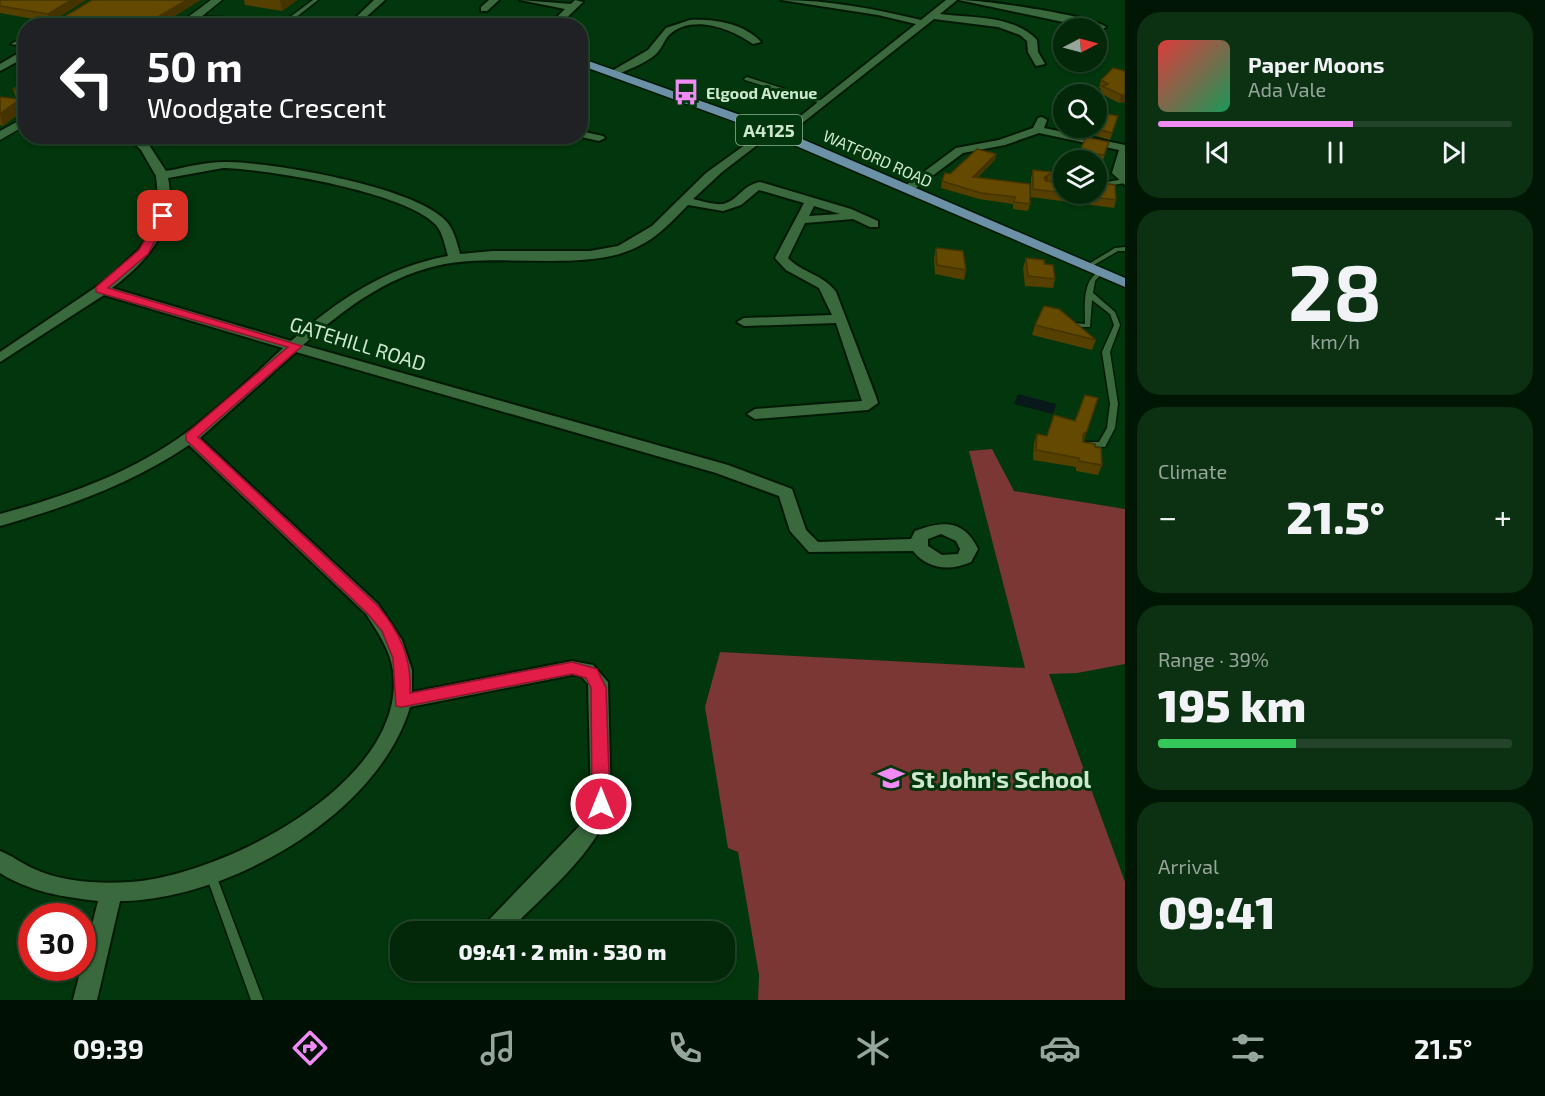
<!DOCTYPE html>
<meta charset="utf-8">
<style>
body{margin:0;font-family:"Exo 2",sans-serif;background:#0c3012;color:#f1f3f6;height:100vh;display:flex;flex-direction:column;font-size:22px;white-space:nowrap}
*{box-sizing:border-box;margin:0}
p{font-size:20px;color:#96a69c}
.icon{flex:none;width:33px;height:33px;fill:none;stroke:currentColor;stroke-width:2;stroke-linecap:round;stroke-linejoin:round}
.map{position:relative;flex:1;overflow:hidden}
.panel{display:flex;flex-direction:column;gap:12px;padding:12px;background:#011605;width:420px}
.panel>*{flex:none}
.hud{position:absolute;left:18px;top:18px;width:570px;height:126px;border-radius:24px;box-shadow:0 2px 4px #0004,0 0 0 2px #23442a;background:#202124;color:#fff;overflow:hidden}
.needle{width:39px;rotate:84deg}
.controls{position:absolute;left:1053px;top:18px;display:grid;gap:12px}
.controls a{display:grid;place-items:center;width:54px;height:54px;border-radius:50%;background:#022809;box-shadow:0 2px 4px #0004,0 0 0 2px #23442a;font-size:30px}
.speed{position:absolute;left:18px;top:903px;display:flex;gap:12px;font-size:30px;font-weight:700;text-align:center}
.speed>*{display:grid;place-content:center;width:78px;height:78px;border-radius:50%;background:#022809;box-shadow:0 2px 4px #0004,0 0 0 2px #23442a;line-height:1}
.speed .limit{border:9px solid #d22;background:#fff;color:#111}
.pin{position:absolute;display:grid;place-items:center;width:51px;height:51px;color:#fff;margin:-26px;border-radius:12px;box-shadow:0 3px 9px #0006}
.me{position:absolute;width:66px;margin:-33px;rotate:0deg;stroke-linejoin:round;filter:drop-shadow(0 0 4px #0008)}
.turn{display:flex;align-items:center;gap:21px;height:126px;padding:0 30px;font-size:27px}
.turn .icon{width:78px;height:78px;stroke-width:2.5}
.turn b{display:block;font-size:42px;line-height:51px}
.big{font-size:45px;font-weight:800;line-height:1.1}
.panel .card{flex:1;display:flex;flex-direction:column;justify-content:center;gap:9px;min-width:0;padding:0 21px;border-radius:24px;background:#0c3012}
.panel .dial{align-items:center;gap:0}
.dial b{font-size:78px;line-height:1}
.song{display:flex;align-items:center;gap:18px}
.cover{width:72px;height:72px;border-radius:9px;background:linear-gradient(135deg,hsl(0 70% 55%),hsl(150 70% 35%))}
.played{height:6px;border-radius:3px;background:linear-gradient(90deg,#f08bf5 55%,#23442a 55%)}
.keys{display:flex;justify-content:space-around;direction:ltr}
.heat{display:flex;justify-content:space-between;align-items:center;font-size:33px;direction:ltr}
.charge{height:9px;border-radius:4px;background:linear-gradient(90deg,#34c759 39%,#23442a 0)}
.trip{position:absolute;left:390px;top:921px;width:345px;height:60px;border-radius:24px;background:#022809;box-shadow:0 2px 4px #0004,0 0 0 2px #23442a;font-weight:800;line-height:60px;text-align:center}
.tabs{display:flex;height:96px;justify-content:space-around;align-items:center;background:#011004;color:#96a69c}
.tabs .icon{width:42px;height:42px}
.tabs .current{color:#f08bf5}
.tabs b{font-size:27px;color:#f1f3f6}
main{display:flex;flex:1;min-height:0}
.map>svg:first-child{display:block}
</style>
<main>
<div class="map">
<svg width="1125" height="1000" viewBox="0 0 1125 1000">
<rect width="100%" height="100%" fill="#02360c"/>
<polygon fill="#7a3733" points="992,449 1014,491 1125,509 1125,664 1077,673 1049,674 1125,882 1125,1000 758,1000 759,975 738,852 728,848 705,707 720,652 1025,668 969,451"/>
<polygon fill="#09181a" points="1018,394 1056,404 1053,414 1014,404"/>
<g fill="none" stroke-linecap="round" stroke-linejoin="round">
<g stroke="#021a05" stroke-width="3">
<g id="lane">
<polygon points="313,0 318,0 286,25 282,25 282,23"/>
<polygon points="26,36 26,39 15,45 11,44"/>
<polygon points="747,77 826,102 827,103 822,104 745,80 744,79"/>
<polygon points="1124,179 1125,183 1096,188 1096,184"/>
<polygon points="1125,247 1125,251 1118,251 1087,269 1083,269 1082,268 1115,248"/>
<path d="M1099,271L1102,273L1095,281L1093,293L1115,312L1120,325L1110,352L1118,404L1115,428L1105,447L1086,446L1082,444L1086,442H1099L1107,428L1110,404L1102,352L1114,325L1110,314L1092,300L1090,327H1074L1071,325L1074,323L1085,324C1085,305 1082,282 1099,271Z"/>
<polygon points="211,870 215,872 216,875 263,1000 251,1000 206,875 207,872"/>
</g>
</g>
<g stroke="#021a05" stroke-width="4">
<g id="street">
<polygon points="374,0 385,0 356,26 347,26"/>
<polygon points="489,0 499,0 487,11 481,11 481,7"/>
<polygon points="520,0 571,4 575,0 583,2 558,26 548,26 565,9"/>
<path d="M781,0C829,0 875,9 921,20L946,0H957L940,14C971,18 1014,15 1037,40L1038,52L1045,64L1036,66L1028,52L1027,41L1020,35L998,27L934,19L782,139L778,138V134L916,24L878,15Z"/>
<path d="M959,0C984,0 1089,15 1106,27L1101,30Z"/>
<path d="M690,20C714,19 743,23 761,42L753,44C732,29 692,13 669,35C664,40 662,48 656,54C646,63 631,68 619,74L610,72L648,50L666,28Z"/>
<polygon points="17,54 25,54 26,57 0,71 0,64"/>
<polygon points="1042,117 1047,120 1044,128 1125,145 1125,185 1112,173 1119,150 1039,133 1005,145 963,153 912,191 902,188 956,148 999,140 1033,128 1038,118"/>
<path d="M770,127L776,130L774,132L722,172L693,199C702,201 713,205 723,204C738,201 742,185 760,182L851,209L878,221V227H870L853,219L805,223L788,258C802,273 823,274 836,292L875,394L878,403L868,410L755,419L747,414L755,409L862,401L836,323L744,326L737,322L744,318L832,315L819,288L786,270L775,258L804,203L759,190L741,205L723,211L688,205C673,220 658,237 639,246C587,274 498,251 436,266C384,278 342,311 303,345L728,465L792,489L806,530L818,542L911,539L915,531C943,521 963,519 978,549L971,562C951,571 928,570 913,551L809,552L790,531L779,496L716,473L296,352L200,438L378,604L402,640L412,670V692L572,661L593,665L608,682L611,804C599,851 542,896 508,932H481L484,925L586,819L591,804L588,684L581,676L572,675L410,707C378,815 228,900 120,901L97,1000H73L98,901C63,897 30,892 0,873V851C11,855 21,863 32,868C61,882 99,884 130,882C222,876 408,782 393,671C390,649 377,631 366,614L189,445C131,484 67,507 0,526V514C66,496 132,473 187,432C221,407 252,377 283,348L104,295L0,362V352L108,279L139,249L148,237L159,207L156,176L141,150L127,136H139L149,145L166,171C187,167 208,161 229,162C277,163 413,187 445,220C454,229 457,243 460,254L493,251H590L618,246L652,226L706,173ZM223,168C268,169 406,192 436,225C443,233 445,246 448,256C386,267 338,300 291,341L112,288C148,261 178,226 168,178ZM814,206L840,214L809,216ZM941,534L956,541L960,549L958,554L942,555L928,546V539Z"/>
<polygon points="580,131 603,136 605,138 599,141 577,136 580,136"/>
</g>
</g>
<g stroke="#021a05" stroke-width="3">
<g id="secondary">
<polygon points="211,0 222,0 196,21 188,21 188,17"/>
<polygon points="26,117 26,125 0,140 0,131"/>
</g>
</g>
<g stroke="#021a05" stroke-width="3">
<g id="primary">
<polygon points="192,16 352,23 357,26 194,22 189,26 176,26"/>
<polygon points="580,58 774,127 1125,278 1125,287 766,133 580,65"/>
<polygon points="0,98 26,101 26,108 0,106"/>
</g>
</g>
<use href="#lane" fill="#3a693d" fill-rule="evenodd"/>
<use href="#street" fill="#3a693d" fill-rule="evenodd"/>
<use href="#secondary" fill="#3a693d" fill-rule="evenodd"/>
<use href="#primary" fill="#6c91a7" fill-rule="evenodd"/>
</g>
<g fill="#554000">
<polygon points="0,0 86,0 54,20 44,21 0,13"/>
<polygon points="244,0 297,0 282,11 245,5"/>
<polygon points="26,32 26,45 20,45 18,36"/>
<polygon points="1125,71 1125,102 1119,103 1100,93 1101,89 1099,88 1101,80"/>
<polygon points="26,82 26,99 16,98 13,89"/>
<polygon points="0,97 20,99 24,110 3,126 0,125"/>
<polygon points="1118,116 1110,140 1068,128 1096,128"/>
<polygon points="1109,142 1102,163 1096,162 1096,160 1067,160 1080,151"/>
<polygon points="996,154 995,160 977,178 1030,204 1028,211 1013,209 1013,204 979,199 941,188 942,181 950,174"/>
<polygon points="1064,167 1064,194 1096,194 1116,200 1114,208 1031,197 1031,178 1033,170 1060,173"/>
<polygon points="936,248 966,270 964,280 935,274 934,258"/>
<polygon points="1026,258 1045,264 1055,279 1053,288 1025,286 1023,268"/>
<polygon points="1035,325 1096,340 1092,350 1032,335"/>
<polygon points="1037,434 1084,441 1083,442 1095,447 1102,465 1098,475 1076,471 1076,467 1033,460 1034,443"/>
</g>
<g fill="#453400">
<polygon points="71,0 86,0 50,22 48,14"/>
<polygon points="187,0 201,0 159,26 142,26"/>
<polygon points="280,0 297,0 282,11"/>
<polygon points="1121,95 1125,95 1125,102 1119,103"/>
<polygon points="20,99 24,110 3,126 0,114"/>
<polygon points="996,154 995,160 971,184 973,177"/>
<polygon points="1049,174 1047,182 1042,186 1044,178"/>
<polygon points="1098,398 1084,441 1080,443 1083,434"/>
</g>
<g fill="#634a00" stroke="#453400" stroke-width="1.5">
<polygon points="0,0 71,0 48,14 0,6"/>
<polygon points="92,0 187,0 142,26 36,26 45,20 59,20"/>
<polygon points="26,32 26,38 18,36"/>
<polygon points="1113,68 1125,71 1125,95 1121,95 1102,86 1108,84 1101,80"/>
<polygon points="26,82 26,93 25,91 13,89"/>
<polygon points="0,97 20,99 0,114"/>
<polygon points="1096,112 1118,116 1112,133 1093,128 1096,128"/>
<polygon points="1086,137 1109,142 1104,155 1096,154 1094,160 1067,160 1071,153 1080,151"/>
<polygon points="977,149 996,154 973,177 1030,184 1030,204 1014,202 1015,197 981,193 942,181 945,173 950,174"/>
<polygon points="1064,167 1064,176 1049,174 1044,178 1046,181 1064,183 1064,193 1033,189 1033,170 1060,173"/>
<polygon points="1096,182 1115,185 1116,200 1067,194 1096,194"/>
<polygon points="936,248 963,251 966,270 937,265"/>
<polygon points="1026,258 1044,260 1045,264 1053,265 1055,279 1028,276"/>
<polygon points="1044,306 1059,309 1096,340 1035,325"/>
<polygon points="1085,395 1098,398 1087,431 1083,434 1083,442 1095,444 1095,447 1101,448 1102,465 1079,461 1079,458 1036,450 1037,434 1047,436 1054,415 1075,421"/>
</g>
<path fill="#e11d48" stroke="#92132f" stroke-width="1.5" d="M160,214L168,216L148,254L108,288L302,346L198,437L377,605C400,632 412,658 410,693L572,662L597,669L606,688L610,804L607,809L601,811L595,809L592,804L591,688L586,678L572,674L402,707L396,706L393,658L382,631L367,613L186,440V434L288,347L96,292V287L139,250Z"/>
<defs>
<g id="bus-bare" transform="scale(2.07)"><path d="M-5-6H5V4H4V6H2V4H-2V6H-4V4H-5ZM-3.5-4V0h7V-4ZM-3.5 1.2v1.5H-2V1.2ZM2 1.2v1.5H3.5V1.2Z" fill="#f08bf5" stroke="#02360c" stroke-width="2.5" paint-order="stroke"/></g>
<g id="school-bare" transform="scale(2.07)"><path d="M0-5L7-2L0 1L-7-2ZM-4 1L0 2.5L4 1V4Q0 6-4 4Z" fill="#f08bf5" stroke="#02360c" stroke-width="2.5" paint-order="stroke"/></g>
</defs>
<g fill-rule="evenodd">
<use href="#bus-bare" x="686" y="92"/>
<use href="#school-bare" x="891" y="778"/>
</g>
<g text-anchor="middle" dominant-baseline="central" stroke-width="6" stroke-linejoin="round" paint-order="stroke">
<g font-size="16" font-weight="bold" fill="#cee8ce" stroke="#02360c" text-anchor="start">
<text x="706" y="92">Elgood Avenue</text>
</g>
<g font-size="16" fill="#cee8ce" stroke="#02360c">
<text transform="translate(878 158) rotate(24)">WATFORD ROAD</text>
</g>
<rect fill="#02360c" stroke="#91b394" stroke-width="1.5" x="736" y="115" width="66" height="30" rx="4.5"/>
<g font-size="18" font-weight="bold" fill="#cee8ce">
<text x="769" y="130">A4125</text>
</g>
<g font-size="20" fill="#cee8ce" stroke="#02360c">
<text transform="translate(358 343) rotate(17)">GATEHILL ROAD</text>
</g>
<g font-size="24" font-weight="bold" fill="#cee8ce" stroke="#02360c" text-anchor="start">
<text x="911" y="778">St John's School</text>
</g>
</g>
</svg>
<div class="controls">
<a><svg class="needle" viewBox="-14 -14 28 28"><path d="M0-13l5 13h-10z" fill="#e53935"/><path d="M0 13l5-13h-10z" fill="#96a69c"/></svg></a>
<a><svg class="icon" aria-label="search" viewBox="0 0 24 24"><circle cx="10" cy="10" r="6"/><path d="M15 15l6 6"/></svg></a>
<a><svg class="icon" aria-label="layers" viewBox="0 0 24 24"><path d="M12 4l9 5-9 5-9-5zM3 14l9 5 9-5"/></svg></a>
</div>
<div class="speed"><div class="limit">30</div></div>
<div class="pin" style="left:163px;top:216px;background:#d93025"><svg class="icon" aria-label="arrive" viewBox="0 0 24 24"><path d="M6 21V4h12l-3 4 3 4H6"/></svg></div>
<svg class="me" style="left:601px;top:804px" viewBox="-20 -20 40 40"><circle r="17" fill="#e11d48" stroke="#fff" stroke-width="3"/><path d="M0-11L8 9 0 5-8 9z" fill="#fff"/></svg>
<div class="trip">09:41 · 2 min · 530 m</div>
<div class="hud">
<div class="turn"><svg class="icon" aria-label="left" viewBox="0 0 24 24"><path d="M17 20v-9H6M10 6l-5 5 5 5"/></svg><div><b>50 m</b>Woodgate Crescent</div></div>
</div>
</div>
<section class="panel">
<div class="card">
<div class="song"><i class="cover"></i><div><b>Paper Moons</b><p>Ada Vale</p></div></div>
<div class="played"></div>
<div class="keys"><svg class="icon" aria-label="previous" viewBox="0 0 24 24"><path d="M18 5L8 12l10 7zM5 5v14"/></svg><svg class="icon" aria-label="pause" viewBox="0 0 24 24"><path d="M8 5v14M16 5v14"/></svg><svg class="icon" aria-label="next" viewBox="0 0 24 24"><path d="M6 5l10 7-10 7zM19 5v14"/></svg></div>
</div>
<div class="card dial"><b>28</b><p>km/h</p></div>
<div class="card"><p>Climate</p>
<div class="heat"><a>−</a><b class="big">21.5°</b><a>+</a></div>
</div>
<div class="card"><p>Range · 39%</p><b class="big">195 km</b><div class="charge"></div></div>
<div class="card"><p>Arrival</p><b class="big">09:41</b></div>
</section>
</main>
<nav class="tabs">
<b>09:39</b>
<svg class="icon current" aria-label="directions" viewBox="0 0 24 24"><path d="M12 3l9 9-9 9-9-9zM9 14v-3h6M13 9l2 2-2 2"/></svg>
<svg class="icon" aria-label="music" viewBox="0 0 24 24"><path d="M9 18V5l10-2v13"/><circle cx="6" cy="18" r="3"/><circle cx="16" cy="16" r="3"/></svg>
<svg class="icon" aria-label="phone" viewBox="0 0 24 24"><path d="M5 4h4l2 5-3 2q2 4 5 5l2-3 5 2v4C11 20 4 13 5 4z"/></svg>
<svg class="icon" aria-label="climate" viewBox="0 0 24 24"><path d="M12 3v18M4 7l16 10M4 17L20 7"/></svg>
<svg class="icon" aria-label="car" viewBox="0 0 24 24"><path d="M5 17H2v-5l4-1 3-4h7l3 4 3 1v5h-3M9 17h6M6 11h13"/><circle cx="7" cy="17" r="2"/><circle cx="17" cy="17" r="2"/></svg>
<svg class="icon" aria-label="filters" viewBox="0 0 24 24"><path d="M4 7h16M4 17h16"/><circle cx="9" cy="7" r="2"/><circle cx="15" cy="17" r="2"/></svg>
<b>21.5°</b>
</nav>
